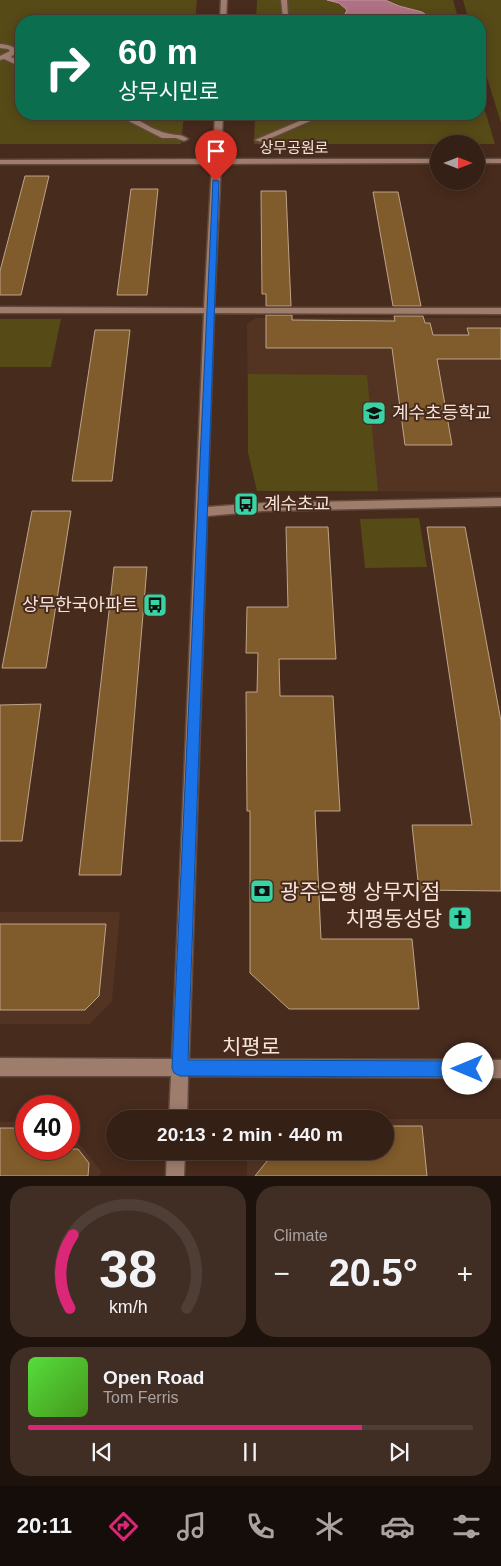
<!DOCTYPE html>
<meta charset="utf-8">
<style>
body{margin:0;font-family:Arial,"Noto Sans KR",sans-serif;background:#402d23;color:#f1f3f6;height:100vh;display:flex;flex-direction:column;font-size:19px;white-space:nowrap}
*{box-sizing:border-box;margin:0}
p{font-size:16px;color:#aaa3a1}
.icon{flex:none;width:28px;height:28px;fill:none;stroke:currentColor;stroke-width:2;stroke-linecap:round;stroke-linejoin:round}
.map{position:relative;height:1176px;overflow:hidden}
.sheet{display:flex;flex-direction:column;gap:10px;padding:10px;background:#1d120c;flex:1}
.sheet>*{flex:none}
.guide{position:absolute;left:15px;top:15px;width:471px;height:105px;border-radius:20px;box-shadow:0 2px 12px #0003,0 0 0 1px #4f3e35;background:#0b6e4f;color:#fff;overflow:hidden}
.needle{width:32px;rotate:90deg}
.fabs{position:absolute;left:430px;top:135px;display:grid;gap:10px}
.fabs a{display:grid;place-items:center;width:55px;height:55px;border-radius:50%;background:#352016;box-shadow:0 2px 12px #0003,0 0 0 1px #4f3e35;font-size:25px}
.speed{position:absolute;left:15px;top:1095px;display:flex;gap:10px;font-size:25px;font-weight:700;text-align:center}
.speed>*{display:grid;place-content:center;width:65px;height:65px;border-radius:50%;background:#352016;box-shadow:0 2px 12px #0003,0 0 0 1px #4f3e35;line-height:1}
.speed .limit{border:8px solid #d22;background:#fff;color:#111}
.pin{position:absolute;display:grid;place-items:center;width:42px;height:42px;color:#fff;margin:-51px -21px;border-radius:50% 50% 50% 0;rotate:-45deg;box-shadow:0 0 5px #0007}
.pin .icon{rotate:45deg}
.me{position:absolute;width:55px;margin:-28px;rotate:270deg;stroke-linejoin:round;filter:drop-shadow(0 0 4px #0008)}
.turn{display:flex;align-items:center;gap:18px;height:105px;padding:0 20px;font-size:22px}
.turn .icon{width:65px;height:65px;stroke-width:2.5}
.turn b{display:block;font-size:35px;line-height:42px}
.big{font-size:38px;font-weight:600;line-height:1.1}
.sheet .widget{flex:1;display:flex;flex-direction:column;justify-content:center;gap:8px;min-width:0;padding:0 18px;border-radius:20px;background:#402d23}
.sheet .dial{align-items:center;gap:0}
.dial svg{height:130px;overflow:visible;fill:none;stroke:#4f3e35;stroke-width:7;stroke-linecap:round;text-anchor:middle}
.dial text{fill:#f1f3f6;stroke:none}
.song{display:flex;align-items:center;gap:15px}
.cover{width:60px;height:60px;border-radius:8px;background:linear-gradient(135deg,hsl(110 70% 55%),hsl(100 70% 35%))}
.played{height:5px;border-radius:2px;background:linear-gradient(90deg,#db2777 75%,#4f3e35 75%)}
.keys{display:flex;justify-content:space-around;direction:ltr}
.heat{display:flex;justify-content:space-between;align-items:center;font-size:28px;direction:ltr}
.sheet .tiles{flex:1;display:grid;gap:10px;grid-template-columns:1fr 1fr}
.widget:last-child{grid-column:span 2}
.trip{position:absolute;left:106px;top:1110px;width:288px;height:50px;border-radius:25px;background:#352016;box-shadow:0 2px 12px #0003,0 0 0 1px #4f3e35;font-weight:600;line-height:50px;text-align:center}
.tabs{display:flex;height:80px;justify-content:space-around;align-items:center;background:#150d09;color:#aaa3a1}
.tabs .icon{width:35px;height:35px}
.tabs .active{color:#db2777}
.tabs b{font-size:22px;color:#f1f3f6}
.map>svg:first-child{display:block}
</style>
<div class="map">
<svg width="501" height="1176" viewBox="0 0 501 1176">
<rect width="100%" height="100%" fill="#472b1d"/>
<g fill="#533321">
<polygon points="256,318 501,318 501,492 257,491 248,452 247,324"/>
<polygon points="0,912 120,912 112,1001 90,1024 0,1024"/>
<polygon points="385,1119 501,1119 501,1176 247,1176 247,1151 385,1151"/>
<polygon points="0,1122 26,1122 26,1149 69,1149 69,1131 101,1171 100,1176 0,1176"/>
</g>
<g fill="#564a17">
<polygon points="0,0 197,0 195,21 21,21 21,114 184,114 181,144 0,144"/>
<polygon points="257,0 453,0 459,21 256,21"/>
<polygon points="463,0 501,0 501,123 480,55 480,21 469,21"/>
<polygon points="480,94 495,144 254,144 255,114 480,114"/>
<polygon points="0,319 61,319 51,367 0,367"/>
<polygon points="248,374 367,375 378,491 257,491 248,452"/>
<polygon points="419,518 427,567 365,568 360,519"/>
</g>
<polygon fill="#af7184" stroke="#c4939e" points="327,0 385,0 399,6 422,12 435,21 348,21 343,18 347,10 339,3"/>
<g fill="#805b2b" stroke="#bda589">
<polygon points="25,176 49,176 21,295 0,295 0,271"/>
<polygon points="131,189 158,189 147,295 117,295"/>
<polygon points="261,191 286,191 291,306 266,306 266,294 262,294"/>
<polygon points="373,192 398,192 421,306 393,306"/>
<polygon points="266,315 292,315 292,320 395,321 394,316 423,316 425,323 430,323 433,335 469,335 467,328 501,328 501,359 437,359 452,445 405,445 392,348 266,348"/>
<polygon points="95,330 130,330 112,481 72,481"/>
<polygon points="32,511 71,511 46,668 2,668"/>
<polygon points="286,527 328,527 336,659 279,659 280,696 333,696 340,811 315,811 321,939 412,939 419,1009 289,1009 250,973 250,811 247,811 246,692 257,692 258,653 246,653 247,607 288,607"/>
<polygon points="427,527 465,527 501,721 501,891 419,890 412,825 472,825"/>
<polygon points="114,567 147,567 121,875 79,875"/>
<polygon points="41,704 22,841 0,841 0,705"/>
<polygon points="0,924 106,924 99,996 85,1010 0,1010"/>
<polygon points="385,1126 422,1126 427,1176 255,1176 275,1151 385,1151"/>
<polygon points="0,1128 26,1128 26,1149 78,1149 89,1163 88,1176 0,1176"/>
</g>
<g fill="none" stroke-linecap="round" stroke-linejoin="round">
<g stroke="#61493d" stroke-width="3">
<g id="minor">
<polygon points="221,0 227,0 226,21 220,21"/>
<polygon points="281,0 287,0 288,16 298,21 290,21 283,18"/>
<path d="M0,44C8,45 12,45 18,51L11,57L21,62V67L4,59L0,60V56L10,51L8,49L0,48Z"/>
<path d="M115,114C134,113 148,129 166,133C174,136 181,133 188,139L184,141L176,138H162Z"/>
<polygon points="215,114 223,114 221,159 439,159 439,163 221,164 214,308 501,308 501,314 214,313 207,507 263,503 501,498 501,506 263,511 207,516 189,1059 501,1060 501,1078 188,1076 187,1119 169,1119 171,1076 0,1076 0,1058 172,1059 204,313 0,313 0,307 204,308 212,164 0,164 0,160 213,159"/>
<polygon points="316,114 326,114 262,142 255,140"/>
<rect x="476" y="159" width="25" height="4"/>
<polygon points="167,1151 185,1151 184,1176 166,1176"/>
</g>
</g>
<use href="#minor" fill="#9e7d6d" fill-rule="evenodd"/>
</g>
<polygon fill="#1a73e8" stroke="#114b97" points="213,180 219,181 188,1060 468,1061 473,1063 476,1069 473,1074 468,1077 180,1076 174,1073 172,1068"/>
<defs>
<g id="school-square" transform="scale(1.25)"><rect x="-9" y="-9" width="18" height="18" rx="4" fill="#39d4a5" stroke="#472b1d"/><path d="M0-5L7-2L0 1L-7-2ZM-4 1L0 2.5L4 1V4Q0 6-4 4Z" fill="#111"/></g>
<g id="bus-square" transform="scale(1.25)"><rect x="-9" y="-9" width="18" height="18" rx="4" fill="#39d4a5" stroke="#472b1d"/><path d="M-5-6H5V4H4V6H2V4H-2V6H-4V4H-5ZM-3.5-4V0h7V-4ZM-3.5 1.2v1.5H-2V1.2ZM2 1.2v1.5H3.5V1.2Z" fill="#111"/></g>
<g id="bank-square" transform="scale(1.25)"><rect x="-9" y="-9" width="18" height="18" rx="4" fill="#39d4a5" stroke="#472b1d"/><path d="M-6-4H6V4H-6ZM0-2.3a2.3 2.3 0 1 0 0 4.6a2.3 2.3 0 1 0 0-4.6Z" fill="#111"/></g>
<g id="church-square" transform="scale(1.25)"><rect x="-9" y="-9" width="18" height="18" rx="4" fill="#39d4a5" stroke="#472b1d"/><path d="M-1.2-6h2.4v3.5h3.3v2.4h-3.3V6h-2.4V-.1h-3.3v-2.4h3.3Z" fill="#111"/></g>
</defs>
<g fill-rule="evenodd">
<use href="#school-square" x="374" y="413"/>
<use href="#bus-square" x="246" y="504"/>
<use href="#bus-square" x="155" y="605"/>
<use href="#bank-square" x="262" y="891"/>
<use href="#church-square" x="460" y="918"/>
</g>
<g text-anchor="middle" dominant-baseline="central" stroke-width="4" stroke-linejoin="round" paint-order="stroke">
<g font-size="15" fill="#f6e3da" stroke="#472b1d">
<text x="294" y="147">상무공원로</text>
</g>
<g font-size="18" fill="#f6e3da" stroke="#472b1d" text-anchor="start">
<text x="392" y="413">계수초등학교</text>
<text x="264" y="504">계수초교</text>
<text x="138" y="605" text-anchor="end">상무한국아파트</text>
</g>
<g font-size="21" fill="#f6e3da" stroke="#472b1d" text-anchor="start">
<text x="280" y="891">광주은행 상무지점</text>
<text x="442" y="918" text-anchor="end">치평동성당</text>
</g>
<g font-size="21" fill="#f6e3da" stroke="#472b1d">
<text x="251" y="1046">치평로</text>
</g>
</g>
</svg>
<div class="fabs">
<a><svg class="needle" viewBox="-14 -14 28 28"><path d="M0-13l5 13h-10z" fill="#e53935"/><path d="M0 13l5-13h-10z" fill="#aaa3a1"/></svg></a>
</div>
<div class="speed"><div class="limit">40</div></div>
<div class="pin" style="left:216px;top:181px;background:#d93025"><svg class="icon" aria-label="arrive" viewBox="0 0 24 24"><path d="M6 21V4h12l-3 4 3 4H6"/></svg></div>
<svg class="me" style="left:468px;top:1069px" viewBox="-20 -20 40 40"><circle r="19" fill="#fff"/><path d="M0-13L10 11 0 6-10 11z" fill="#1a73e8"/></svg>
<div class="trip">20:13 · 2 min · 440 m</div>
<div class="guide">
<div class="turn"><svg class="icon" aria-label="right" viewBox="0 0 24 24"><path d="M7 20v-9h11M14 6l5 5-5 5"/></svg><div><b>60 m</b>상무시민로</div></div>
</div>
</div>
<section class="sheet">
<div class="tiles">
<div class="widget dial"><svg viewBox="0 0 100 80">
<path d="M14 69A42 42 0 1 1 86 69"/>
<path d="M14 69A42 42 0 0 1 16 24" stroke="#db2777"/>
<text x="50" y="56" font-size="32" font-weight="700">38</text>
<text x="50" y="72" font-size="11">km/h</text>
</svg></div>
<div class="widget"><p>Climate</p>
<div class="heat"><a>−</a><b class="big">20.5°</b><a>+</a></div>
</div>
<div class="widget">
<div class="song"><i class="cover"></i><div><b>Open Road</b><p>Tom Ferris</p></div></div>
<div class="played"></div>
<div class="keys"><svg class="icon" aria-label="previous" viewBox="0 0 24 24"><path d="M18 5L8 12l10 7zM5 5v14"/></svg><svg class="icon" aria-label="pause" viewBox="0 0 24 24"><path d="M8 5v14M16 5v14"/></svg><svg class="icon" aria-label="next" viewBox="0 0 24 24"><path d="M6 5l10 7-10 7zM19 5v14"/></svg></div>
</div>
</div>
</section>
<nav class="tabs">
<b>20:11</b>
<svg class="icon active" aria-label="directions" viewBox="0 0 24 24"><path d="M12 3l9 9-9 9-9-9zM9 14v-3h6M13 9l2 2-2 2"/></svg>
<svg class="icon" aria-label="music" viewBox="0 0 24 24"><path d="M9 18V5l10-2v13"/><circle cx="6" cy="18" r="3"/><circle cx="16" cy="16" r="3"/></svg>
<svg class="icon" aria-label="phone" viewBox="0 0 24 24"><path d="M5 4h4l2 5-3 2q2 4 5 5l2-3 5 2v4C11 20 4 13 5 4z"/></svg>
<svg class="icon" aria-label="climate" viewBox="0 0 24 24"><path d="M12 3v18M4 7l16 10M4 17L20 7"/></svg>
<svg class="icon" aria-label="car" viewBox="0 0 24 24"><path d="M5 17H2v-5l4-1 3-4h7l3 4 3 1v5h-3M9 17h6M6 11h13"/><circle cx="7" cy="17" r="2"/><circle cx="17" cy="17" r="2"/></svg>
<svg class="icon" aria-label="filters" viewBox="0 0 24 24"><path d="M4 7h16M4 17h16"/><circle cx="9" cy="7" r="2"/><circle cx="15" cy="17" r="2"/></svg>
</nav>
